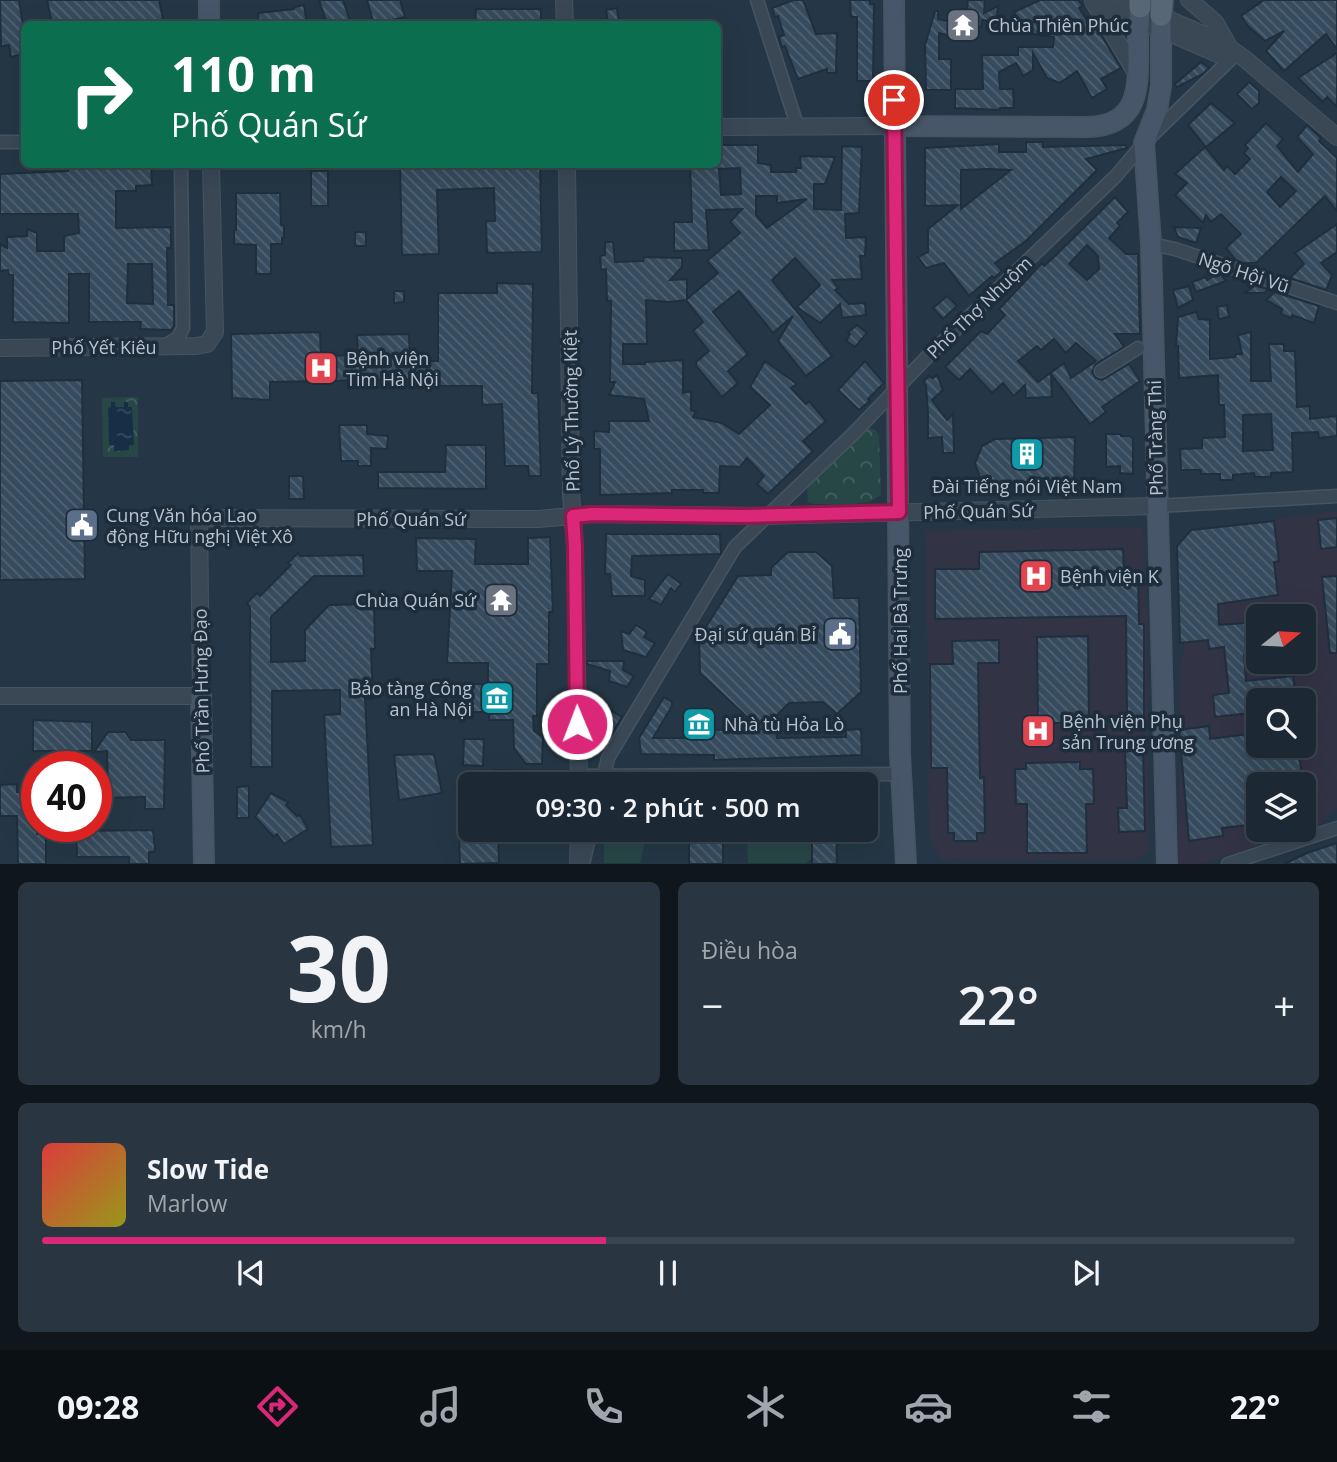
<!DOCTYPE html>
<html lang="vi">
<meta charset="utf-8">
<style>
body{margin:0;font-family:"Open Sans",sans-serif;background:#293540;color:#f1f3f6;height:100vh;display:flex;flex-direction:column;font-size:26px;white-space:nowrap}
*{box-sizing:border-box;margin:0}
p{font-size:23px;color:#a0a6ac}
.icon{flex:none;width:38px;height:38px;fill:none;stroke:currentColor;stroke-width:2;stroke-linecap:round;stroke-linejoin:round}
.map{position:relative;height:864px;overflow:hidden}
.details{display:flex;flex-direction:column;gap:18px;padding:18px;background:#0f171d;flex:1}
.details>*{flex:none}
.guide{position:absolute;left:21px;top:21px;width:700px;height:147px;border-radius:10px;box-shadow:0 7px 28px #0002,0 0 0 2px #3a454f;background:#0b6e4f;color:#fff;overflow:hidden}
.needle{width:46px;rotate:72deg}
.controls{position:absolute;left:1246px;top:604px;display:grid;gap:14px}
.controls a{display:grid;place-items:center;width:70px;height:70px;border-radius:10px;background:#1c2934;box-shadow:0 7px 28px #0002,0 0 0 2px #3a454f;font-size:35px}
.speed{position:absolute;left:21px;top:751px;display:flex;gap:14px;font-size:35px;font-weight:700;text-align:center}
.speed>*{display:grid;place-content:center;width:91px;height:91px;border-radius:50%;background:#1c2934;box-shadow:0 7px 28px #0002,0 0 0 2px #3a454f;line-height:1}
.speed .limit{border:10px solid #d22;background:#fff;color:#111}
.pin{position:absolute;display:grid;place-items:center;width:60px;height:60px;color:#fff;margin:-30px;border:4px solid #fff;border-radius:50%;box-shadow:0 2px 7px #0007}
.me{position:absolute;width:77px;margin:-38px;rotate:359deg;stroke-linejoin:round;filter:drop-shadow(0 0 5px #0008)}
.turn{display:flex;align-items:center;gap:24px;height:147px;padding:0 35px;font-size:32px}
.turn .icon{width:91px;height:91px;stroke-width:2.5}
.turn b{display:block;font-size:49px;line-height:60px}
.big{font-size:52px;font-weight:600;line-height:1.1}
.details .widget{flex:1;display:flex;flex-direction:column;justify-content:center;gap:10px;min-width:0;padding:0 24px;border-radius:10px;background:#293540}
.details .dial{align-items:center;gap:0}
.dial b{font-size:91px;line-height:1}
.song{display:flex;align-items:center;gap:21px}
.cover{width:84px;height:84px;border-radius:10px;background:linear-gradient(135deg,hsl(0 70% 55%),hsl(60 70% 35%))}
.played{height:7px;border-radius:4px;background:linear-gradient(90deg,#db2777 45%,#3a454f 45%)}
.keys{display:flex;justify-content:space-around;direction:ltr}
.heat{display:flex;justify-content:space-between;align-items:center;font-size:38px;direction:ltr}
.details .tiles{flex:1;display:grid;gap:18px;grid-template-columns:1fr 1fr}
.widget:last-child{grid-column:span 2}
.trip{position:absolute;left:458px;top:772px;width:420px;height:70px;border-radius:10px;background:#1c2934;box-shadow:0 7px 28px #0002,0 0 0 2px #3a454f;font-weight:600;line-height:70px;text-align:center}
.tab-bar{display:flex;height:112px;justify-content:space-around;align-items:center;background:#0b1015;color:#a0a6ac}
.tab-bar .icon{width:49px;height:49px}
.tab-bar .selected{color:#db2777}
.tab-bar b{font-size:32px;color:#f1f3f6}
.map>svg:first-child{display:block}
</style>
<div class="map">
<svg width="1337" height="864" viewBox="0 0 1337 864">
<defs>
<pattern id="park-crowns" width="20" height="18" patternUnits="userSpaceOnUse" patternTransform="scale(1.75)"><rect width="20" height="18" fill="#274747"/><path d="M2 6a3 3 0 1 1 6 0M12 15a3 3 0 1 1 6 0" fill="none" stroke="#446060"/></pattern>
<pattern id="water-ripples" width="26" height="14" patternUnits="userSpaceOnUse" patternTransform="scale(1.75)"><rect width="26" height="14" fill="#162f46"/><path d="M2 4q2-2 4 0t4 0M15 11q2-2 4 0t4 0" fill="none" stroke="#364c60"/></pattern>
<pattern id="building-back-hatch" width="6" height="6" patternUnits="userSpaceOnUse" patternTransform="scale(1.75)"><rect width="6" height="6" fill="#364b5d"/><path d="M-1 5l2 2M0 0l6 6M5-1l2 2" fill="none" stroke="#516373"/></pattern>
</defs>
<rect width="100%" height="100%" fill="#253746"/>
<g fill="#333346" fill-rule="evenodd">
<path d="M1337,511V808L1318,826L1206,863L1178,864L1180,670L1184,646L1181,547L1196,533L1277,519ZM1258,616H1304V662H1258ZM1258,700H1304V746H1258ZM1258,784H1304V830H1258Z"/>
<polygon points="1143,527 1147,622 1149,852 1133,861 941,859 929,837 926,531"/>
</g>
<g fill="url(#park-crowns)">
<polygon points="138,397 138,457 103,457 102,398"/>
<path d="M871,428L876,431L879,436L881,494C870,508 831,504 814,504L808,502L807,487L863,430Z"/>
</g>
<g fill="#274747">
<polygon points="604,830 648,830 640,863 604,863"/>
<polygon points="747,830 774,830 774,836 812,836 812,858 806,863 748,863"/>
</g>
<polygon fill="url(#water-ripples)" points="111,402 115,402 116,407 124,407 124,402 128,402 128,407 132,407 134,445 129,445 129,450 114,451 114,445 109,445 108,408 111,407"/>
<g fill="url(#building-back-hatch)" stroke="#202f3d" stroke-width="2" fill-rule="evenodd">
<polygon points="0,0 19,0 24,32 24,54 11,57 9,45 1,46"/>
<polygon points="47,0 159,0 164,24 52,24"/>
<polygon points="319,0 343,0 351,24 327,24"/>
<polygon points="367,0 400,0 405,17 374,24"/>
<polygon points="794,0 803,0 816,34 837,33 836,73 827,73 827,69 798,79 785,46 782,47 779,37 784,35 778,16 775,17 772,8"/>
<polygon points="850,0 870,0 870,4 874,4 873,81 857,81 857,17 851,17"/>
<polygon points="968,0 985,0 984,13 998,6 996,22 982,20 981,27 965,25"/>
<polygon points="1040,0 1078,0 1083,6 1079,8 1089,23 1091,22 1097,28 1121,68 1101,79 1107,89 1092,98 1077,71 1060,83 1047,78 1033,53 1033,70 1023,76 1016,63 999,72 1000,89 1013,89 1014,108 1000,108 1000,110 955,108 955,89 983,89 982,55 1018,55 1018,47 1053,47 1054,37 1020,32 1030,27 1021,26 1014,12"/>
<polygon points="1264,0 1337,0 1337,49 1326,34 1284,71 1266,51 1284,31 1265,41 1248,26 1241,16"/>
<polygon points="304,5 307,24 283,24 282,22 259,24 258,13 294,9 294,7"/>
<polygon points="617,8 619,24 608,24 606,10"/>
<polygon points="476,9 541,9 541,24 475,24"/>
<polygon points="935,11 938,11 938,19 971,27 968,41 939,33 939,59 951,59 951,90 926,90 925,45"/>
<polygon points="1337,53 1337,107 1327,97 1323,102 1298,78"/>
<polygon points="1201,62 1209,68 1203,74 1177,87 1175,84"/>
<polygon points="1249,82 1259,91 1259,103 1252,109 1237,94"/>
<polygon points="1211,103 1235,123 1206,147 1188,125"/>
<path d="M1266,123L1283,139L1277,146L1298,172L1313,154L1297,137L1307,125L1321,138L1319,141L1337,158V211L1325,196L1256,263H1243L1236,260L1226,248L1241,234L1221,214L1211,222L1206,215L1203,223L1175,195L1187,183L1175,174L1205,147L1224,170L1227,166L1235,174L1250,159L1244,153L1248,148L1245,145ZM1281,177L1296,191L1280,207L1267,192Z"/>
<path d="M1026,142H1043V147L1126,145L1127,148L1086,159L1097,170L1026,241L995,263L1002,271L994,278L992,276L969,296L944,263L926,268L918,257L928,252V229L958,205L925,206V148L999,144V152H1026ZM988,169L1011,170L961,209V170Z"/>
<path d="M718,145H758V163L771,165V172H796V168H801L800,156L835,157L825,184H814V209L841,210L842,146L862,147L859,213L845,214L846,238L866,237L865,256H860L862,279L832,280L838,288L835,290L849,304L865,303L866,315L842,318L840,304L820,323L797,307L820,285L795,258L772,280L832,356L806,376L778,341L793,316L773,333L739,291L713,312L748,354L728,371L738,383L722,397L696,366V362L709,351L693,331L703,322L686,300L669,302L646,300L647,344H623V364H645V362L683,360V393L691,391V410L696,412L693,417L722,423L739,434L770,405L750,387L765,361L797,384L791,388L806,404L809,401L826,421L803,441L813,451L768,494L757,484L764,476L747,458L740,467L720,466L719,493H703V490H672V493L600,495V449H594V431L609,432V421H649L644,399L609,395L615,382H610L611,301H607L606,269L601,270L600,256L605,255V242H613L615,262L643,261L644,257L682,258V267L670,280L687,279V299L718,273L707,261L740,233L730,222L742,209L706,210L709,250L674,251V222H692L690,164H718ZM740,168L741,194L721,195L719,169ZM756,196H777V203L807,199L767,228L756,215Z"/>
<path d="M70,164H151L152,185L136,186V191H116V228L171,227V248H167L168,305H174V326L171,330L140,329L141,322H89V274H69V323L13,322V275H9L8,270L0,271V244L7,248V237L27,236V229L37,233V251H64V236L79,233L78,214H0V174L68,171ZM128,264H152L153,304L127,303Z"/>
<polygon points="400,164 540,164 542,252 487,253 486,221 495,221 494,188 437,190 439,254 402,255"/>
<rect x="311" y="171" width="17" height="35"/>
<polygon points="236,193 280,193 281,225 284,225 284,238 282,238 282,244 271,244 271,274 256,274 256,245 234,244 234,230 236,230"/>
<path d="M1115,197L1128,212L1117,223L1120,226L1109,238L1126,254H1138L1140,334H1115L1124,347L1096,364L1092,372L1096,378L1102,380L1129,364L1140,381L1102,407L1106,412L1090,424L1051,374L1052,397L1026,398L1025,385L1014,396L1003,383L992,393L970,369L959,380L945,367L981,331L987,334L1005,315L999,309L1015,292L1042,263L1044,266L1056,255ZM1087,245L1098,256L1099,269L1087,280L1069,264ZM1054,339L1066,353L1076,343L1096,361L1071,378L1064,363L1038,382L1018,361L1037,346L1041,350Z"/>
<polygon points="1337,224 1337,252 1321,263 1332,275 1326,290 1290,278 1304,264 1295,253"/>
<polygon points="1174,227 1201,228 1196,243 1178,237"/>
<rect x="355" y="232" width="11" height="14"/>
<polygon points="1219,273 1226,281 1196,292 1192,282 1206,277 1207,280"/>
<polygon points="497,283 533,284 532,393 538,393 541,476 529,476 528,466 505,466 502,404 482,405 482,386 428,386 428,379 270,382 270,400 232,398 231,334 320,332 321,356 358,355 357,335 409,334 410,361 438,361 438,293 497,293"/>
<polygon points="1255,285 1267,289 1265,293 1245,293"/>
<polygon points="1189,286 1193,300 1178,308 1173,290"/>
<polygon points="394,291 404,291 404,302 394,303"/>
<polygon points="1275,292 1319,306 1314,323 1292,315 1291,318 1281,314 1282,309 1266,300"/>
<polygon points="947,296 957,306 943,319 933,308"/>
<polygon points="1227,305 1229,317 1219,319 1217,307"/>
<path d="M1196,312L1199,319L1210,320V359L1235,357L1236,354H1242L1238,335L1251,332V381H1271L1269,344H1284V351H1295L1297,407L1310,406V419L1337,416V436L1319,438L1318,432L1292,433L1293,472L1271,473V477H1255L1254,473L1233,475V480H1220V474H1201V470H1181L1180,449L1202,448V438L1225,437L1224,405H1219L1218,375L1179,378L1178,346H1176L1178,317ZM1271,414L1273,450L1243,451V415Z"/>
<polygon points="857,325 867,333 855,347 846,341 850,334 848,332"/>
<polygon points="865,361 884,383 868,399 870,401 859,410 838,390"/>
<polygon points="937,375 943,390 932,400 947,420 953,414 954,453 943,453 942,437 928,438 928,413 926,385 923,382 929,376 933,378"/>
<polygon points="82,380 85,579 0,580 0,381"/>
<polygon points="339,425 367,425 367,434 388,436 387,449 371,448 371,466 358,466 358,461 341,461"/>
<polygon points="1106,434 1121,434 1121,436 1130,436 1133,439 1133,474 1120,473 1120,466 1106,467"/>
<polygon points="1075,437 1074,487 993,485 980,477 975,463 982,446 995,439"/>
<polygon points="446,445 486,445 486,489 378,488 378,472 445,472"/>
<polygon points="289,476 303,476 304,499 289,499"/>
<polygon points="1337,518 1337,547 1321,549 1318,520"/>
<polygon points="1274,521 1279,561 1274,562 1278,595 1218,604 1219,625 1258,622 1258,653 1244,655 1246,681 1293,676 1296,700 1248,700 1250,713 1215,717 1213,695 1229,693 1224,647 1209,649 1208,640 1180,643 1177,546 1191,530"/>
<polygon points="606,534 720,534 721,554 632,556 631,576 645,580 645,596 612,596 610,574 605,574"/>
<polygon points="550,537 553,612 549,612 549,664 537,664 537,716 533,716 534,731 543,737 542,764 526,764 514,748 513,720 489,720 489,712 458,712 458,684 488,684 488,663 447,663 452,571 417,571 416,538 476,539 475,564 528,564 528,538"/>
<polygon points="1123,549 1124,570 1138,570 1139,624 1144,624 1144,717 1127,717 1126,616 935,619 935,569 979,569 979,552"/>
<polygon points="788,552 816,552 832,566 834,598 859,598 861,692 837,714 823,702 789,703 775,717 777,738 846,737 846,730 861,729 862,755 714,760 714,755 641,754 639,738 664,697 672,702 672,706 653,738 688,738 688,720 710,720 711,730 760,729 700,673 699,638 738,576 771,575 771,568"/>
<polygon points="298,553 300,556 363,555 364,576 314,576 271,617 271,662 305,661 305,630 329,605 374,604 375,649 371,649 373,699 365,699 373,845 331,847 324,715 340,714 340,690 272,691 272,767 251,767 250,607 247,603 257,593 260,596 291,565 288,563"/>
<polygon points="668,574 681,584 675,592 671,588 661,605 649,599"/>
<polygon points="1337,576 1337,653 1330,653 1322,577"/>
<polygon points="636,625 647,632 644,637 655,643 646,657 623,650 621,631 629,634"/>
<polygon points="1088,636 1089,723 1038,723 1037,637"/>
<polygon points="999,640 999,663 978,663 980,778 984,777 985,833 977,833 977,841 954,841 954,833 948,833 947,768 931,768 930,664 953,664 952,641"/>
<polygon points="587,661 624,661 623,670 634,676 627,687 609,681 610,671 587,664"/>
<polygon points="599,708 608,709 622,717 611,735 595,725 598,719"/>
<polygon points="33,720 92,722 92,751 33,751"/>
<polygon points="1209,726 1210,739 1258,733 1258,746 1297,746 1304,784 1258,784 1258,824 1222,828 1223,836 1189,841 1179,730"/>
<polygon points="108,732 125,732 131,740 165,740 164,809 145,809 145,797 96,798 96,787 108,787 107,751 94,752"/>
<polygon points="464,739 484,739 483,766 463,765"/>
<polygon points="1125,749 1143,749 1145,831 1119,832 1118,808 1127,808"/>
<polygon points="434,754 442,793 399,800 394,755"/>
<polygon points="1080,762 1080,769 1093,769 1094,804 1086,804 1087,853 1027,853 1027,804 1016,804 1015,769 1026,769 1026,763"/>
<polygon points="493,770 532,771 532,784 493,784"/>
<polygon points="17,784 17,792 37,792 37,834 46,834 46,864 18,864 17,816 0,816 0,785"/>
<polygon points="249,786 249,818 237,818 237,787"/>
<polygon points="271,793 288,802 286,805 297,816 300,815 308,829 284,844 277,834 274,837 255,817"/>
<polygon points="458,814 471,814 471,830 498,830 499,863 460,864"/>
<polygon points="153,830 155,849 154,852 149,852 149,864 129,864 129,857 77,857 76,831"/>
<rect x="689" y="830" width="34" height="34"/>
<polygon points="812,830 836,830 837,864 812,864"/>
<polygon points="1337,843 1337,864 1284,864 1307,853"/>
</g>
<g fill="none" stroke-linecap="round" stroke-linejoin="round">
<g stroke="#465462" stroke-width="15">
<g id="minor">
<polyline points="757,0 797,125"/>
<polyline points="0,142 24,142"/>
<polyline points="1151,244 1175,249 1337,303"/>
<polyline points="166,345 178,338 183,328 181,164"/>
<polyline points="1101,371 1138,348"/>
<polyline points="1157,506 1337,496"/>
<polyline points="579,776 900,774"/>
<polyline points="602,784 608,758 735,547 853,434 929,355 1116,176 1144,143 1237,53"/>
<polyline points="583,864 591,830"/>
<polyline points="1228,864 1337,828"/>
</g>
</g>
<g stroke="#465462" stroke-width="18">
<g id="tertiary">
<polyline points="564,0 565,24"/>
<polyline points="1093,0 1220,55 1237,53"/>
<polyline points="1124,0 1221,42 1245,59 1337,137"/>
<polyline points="1189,0 1215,22 1229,47"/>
<polyline points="1093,1 1138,76"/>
<polyline points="718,127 894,126"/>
<polyline points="567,164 571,494 575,547 579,784"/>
<polyline points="0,348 196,346 207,344 215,332 211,164"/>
<polyline points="0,696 201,696 199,518 539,519 593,514 765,516 1157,506"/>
<polyline points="578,864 579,830"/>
</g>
</g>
<g stroke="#465462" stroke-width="22">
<g id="secondary">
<polyline points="209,0 209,24"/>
<polyline points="894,0 900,754 906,864"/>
<polyline points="1161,15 1161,86 1157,110 1144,143 1151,244 1167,864"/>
<path d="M894,126L1088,127C1143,125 1138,83 1138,40C1138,29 1140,18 1140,7"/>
<polyline points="201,696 204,864"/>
</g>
</g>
<g stroke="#465462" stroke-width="24">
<g id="primary">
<polyline points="1140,7 1140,0"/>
<polyline points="1161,15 1162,0"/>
</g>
</g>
<use href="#minor" stroke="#3a4856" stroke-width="12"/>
<use href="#tertiary" stroke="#3a4856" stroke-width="16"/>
<use href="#secondary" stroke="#475769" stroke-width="19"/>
<use href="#primary" stroke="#586776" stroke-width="21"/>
</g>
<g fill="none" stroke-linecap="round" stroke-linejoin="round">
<g stroke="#8e194d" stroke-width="18">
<polyline id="route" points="577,724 575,547 573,516 593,514 743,516 899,512 894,100"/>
</g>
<use href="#route" stroke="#db2777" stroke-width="12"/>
</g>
<defs>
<g id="temple-square" transform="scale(1.75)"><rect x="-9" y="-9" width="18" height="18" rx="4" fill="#6b7280" stroke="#1e2d3b"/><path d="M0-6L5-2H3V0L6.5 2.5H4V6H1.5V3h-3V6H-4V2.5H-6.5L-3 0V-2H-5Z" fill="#fff"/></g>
<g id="hospital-square" transform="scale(1.75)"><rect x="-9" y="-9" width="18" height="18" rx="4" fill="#e0444e" stroke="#1e2d3b"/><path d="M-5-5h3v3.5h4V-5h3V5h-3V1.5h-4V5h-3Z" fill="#fff"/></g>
<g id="building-square" transform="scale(1.75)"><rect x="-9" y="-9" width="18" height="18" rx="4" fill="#0f9aa8" stroke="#1e2d3b"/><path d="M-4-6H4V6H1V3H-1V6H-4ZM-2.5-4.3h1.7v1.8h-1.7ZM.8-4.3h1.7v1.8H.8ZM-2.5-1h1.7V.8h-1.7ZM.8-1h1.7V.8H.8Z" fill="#fff"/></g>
<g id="civic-square" transform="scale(1.75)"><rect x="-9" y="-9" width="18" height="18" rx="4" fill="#5c6f8a" stroke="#1e2d3b"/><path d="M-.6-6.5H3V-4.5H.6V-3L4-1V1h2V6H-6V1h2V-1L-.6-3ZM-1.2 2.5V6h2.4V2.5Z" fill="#fff"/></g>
<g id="museum-square" transform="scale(1.75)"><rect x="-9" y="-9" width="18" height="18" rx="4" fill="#0f9aa8" stroke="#1e2d3b"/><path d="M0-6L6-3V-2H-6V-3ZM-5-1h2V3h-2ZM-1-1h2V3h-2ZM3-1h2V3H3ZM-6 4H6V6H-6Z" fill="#fff"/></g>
</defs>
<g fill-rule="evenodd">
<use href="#temple-square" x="963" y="25"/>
<use href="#hospital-square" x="321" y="368"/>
<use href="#building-square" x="1027" y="454"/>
<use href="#civic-square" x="82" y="525"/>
<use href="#hospital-square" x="1036" y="576"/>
<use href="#temple-square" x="501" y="600"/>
<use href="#civic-square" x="840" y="634"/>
<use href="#museum-square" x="497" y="698"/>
<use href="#museum-square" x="699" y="724"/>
<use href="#hospital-square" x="1038" y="731"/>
</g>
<g text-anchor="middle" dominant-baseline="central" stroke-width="7" stroke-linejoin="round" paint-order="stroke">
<g font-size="18" fill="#b8c3cf" stroke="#1e2d3b" text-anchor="start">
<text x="988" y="25">Chùa Thiên Phúc</text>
<text x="346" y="358">Bệnh viện<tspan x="346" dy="21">Tim Hà Nội</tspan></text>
<text x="1027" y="486" text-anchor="middle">Đài Tiếng nói Việt Nam</text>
<text x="106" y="515">Cung Văn hóa Lao<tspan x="106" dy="21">động Hữu nghị Việt Xô</tspan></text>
<text x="1060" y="576">Bệnh viện K</text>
<text x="476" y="600" text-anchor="end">Chùa Quán Sứ</text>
<text x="816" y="634" text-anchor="end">Đại sứ quán Bỉ</text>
<text x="472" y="688" text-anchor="end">Bảo tàng Công<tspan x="472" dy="21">an Hà Nội</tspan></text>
<text x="1062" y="721">Bệnh viện Phụ<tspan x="1062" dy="21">sản Trung ương</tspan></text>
<text x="724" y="724">Nhà tù Hỏa Lò</text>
</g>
<g font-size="18" fill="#b8c3cf" stroke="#1e2d3b">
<text transform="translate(1244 272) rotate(18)">Ngõ Hội Vũ</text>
<text transform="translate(979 307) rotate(-44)">Phố Thợ Nhuộm</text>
<text x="104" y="347">Phố Yết Kiêu</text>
<text transform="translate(571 411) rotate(-91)">Phố Lý Thường Kiệt</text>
<text transform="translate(1155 438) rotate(-91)">Phố Tràng Thi</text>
<text transform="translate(978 511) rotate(-1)">Phố Quán Sứ</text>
<text x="411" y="519">Phố Quán Sứ</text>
<text transform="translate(900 621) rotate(-90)">Phố Hai Bà Trưng</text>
<text transform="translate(201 691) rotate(-91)">Phố Trần Hưng Đạo</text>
</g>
</g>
</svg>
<div class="controls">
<a><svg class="needle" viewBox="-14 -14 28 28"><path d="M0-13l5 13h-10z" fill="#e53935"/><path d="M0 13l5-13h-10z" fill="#a0a6ac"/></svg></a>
<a><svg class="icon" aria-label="search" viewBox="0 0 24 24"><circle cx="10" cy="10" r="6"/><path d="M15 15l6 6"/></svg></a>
<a><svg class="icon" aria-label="layers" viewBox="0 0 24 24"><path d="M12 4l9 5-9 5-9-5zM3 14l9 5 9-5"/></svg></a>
</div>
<div class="speed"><div class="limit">40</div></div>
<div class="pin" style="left:894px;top:100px;background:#d93025"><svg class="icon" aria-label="arrive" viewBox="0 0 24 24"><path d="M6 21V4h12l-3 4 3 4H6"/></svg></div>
<svg class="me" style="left:577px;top:724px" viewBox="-20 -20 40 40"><circle r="17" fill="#db2777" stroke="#fff" stroke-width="3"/><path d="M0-11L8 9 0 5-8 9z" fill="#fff"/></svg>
<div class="trip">09:30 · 2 phút · 500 m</div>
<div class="guide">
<div class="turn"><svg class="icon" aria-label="right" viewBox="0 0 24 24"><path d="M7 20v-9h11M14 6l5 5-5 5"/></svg><div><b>110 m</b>Phố Quán Sứ</div></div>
</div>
</div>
<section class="details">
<div class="tiles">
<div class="widget dial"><b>30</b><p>km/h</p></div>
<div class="widget"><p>Điều hòa</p>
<div class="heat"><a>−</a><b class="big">22°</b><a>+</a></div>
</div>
<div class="widget">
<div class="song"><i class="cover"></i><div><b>Slow Tide</b><p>Marlow</p></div></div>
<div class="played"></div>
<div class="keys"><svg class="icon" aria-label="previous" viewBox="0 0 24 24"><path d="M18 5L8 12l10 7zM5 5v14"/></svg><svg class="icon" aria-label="pause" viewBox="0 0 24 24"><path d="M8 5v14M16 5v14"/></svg><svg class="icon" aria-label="next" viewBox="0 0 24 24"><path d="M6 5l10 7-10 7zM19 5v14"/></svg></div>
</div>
</div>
</section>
<nav class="tab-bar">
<b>09:28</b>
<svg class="icon selected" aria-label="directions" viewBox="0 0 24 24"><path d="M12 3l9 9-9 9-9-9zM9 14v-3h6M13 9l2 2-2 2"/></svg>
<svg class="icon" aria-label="music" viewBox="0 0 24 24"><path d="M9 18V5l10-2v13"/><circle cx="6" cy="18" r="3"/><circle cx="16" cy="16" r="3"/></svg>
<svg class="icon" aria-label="phone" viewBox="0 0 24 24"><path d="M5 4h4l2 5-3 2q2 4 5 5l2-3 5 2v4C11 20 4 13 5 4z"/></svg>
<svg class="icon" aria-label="climate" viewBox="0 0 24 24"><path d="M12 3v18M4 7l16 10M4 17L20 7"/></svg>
<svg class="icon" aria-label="car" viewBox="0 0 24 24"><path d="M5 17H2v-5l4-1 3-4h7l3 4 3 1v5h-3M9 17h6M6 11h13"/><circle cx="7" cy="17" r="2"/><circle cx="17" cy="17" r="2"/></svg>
<svg class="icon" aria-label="filters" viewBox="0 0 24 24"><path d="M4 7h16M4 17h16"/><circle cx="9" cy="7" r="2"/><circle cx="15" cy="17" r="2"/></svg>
<b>22°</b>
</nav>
